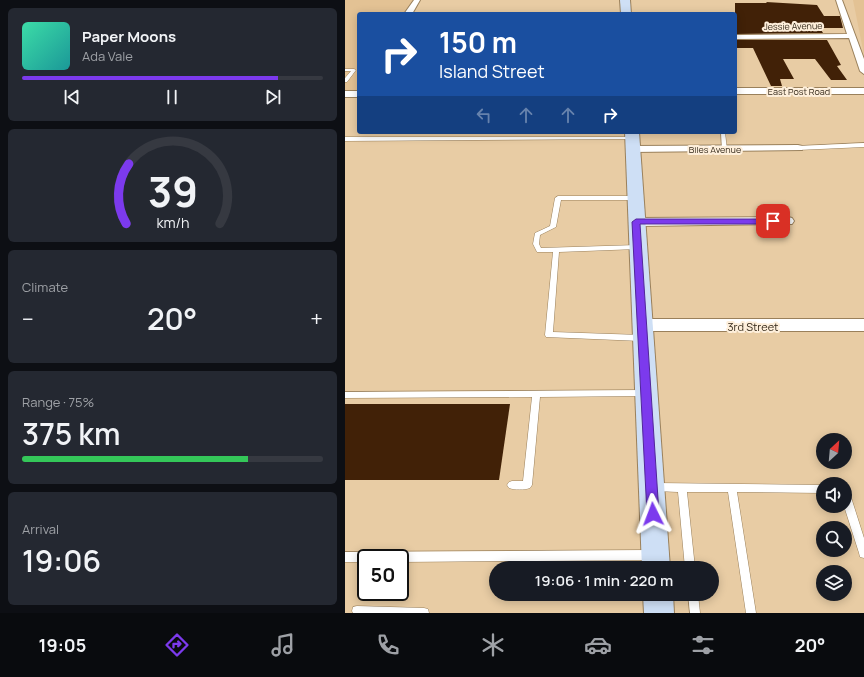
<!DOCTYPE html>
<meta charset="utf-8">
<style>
body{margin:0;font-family:Manrope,sans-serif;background:#242831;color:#f1f3f6;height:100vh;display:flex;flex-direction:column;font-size:15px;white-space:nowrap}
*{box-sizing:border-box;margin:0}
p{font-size:13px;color:#9ea1a6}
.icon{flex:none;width:22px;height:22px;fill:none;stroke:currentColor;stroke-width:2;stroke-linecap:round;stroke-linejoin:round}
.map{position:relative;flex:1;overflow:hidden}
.details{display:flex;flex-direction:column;gap:8px;padding:8px;background:#0d0f14;width:345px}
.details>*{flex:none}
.hud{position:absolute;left:12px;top:12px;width:380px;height:122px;border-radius:4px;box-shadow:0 2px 10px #0003;background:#1a4fa0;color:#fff;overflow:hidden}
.needle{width:26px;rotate:26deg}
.controls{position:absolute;left:471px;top:433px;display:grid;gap:8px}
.controls a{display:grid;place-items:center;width:36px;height:36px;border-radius:50%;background:#171b24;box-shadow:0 2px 10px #0003;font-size:20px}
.speed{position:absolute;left:12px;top:549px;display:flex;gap:8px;font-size:20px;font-weight:700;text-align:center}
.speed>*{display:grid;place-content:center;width:52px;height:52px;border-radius:50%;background:#171b24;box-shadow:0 2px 10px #0003;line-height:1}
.speed .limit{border:2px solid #111;border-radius:6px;background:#fff;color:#111}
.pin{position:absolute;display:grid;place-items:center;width:34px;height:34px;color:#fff;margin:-17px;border-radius:8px;box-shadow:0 2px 6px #0006}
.me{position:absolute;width:44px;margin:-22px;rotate:357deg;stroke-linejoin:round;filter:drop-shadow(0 0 3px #0008)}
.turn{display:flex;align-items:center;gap:14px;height:84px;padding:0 16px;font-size:18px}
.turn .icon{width:52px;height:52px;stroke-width:2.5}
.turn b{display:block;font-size:28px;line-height:34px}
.lanes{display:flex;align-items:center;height:38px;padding:0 16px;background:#0003;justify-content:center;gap:20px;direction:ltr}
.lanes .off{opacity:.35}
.big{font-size:30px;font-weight:600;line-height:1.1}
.details .widget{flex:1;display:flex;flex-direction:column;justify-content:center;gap:6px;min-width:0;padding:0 14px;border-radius:6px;background:#242831}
.details .dial{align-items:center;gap:0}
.dial svg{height:104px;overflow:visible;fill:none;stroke:#363941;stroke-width:7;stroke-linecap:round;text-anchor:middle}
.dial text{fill:#f1f3f6;stroke:none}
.song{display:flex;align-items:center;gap:12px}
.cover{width:48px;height:48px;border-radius:6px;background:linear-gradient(135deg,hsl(160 70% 55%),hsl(180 70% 35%))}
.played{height:4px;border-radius:2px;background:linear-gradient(90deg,#7c3aed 85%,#363941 85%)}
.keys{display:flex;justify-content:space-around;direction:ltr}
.heat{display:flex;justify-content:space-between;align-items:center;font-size:22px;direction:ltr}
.charge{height:6px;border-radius:3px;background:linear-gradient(90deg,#34c759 75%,#363941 0)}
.trip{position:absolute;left:144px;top:561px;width:230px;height:40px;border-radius:20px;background:#171b24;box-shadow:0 2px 10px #0003;font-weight:600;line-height:40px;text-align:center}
.menu{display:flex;height:64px;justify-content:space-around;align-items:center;background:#090b0e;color:#9ea1a6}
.menu .icon{width:28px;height:28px}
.menu .on{color:#7c3aed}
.menu b{font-size:18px;color:#f1f3f6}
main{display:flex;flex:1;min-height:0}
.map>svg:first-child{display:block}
</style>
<main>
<section class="details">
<div class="widget">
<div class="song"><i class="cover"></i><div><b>Paper Moons</b><p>Ada Vale</p></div></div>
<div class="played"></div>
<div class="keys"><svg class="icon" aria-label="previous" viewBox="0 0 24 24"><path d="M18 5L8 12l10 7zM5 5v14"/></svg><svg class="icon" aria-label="pause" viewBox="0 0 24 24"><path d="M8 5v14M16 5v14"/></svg><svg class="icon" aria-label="next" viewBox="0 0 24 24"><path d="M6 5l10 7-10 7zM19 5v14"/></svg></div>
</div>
<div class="widget dial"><svg viewBox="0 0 100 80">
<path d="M14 69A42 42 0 1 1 86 69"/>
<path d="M14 69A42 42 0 0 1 16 23" stroke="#7c3aed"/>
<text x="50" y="56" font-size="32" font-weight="700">39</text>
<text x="50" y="72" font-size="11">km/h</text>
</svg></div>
<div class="widget"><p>Climate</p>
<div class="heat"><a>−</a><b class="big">20°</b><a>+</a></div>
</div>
<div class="widget"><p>Range · 75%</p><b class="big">375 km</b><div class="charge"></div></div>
<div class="widget"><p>Arrival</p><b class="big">19:06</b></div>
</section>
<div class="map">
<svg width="519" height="613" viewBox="0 0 519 613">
<rect width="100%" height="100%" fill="#e8cca4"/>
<g fill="#e3c294">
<polygon points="0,0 72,0 63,14 14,14 14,87 7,98 0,98"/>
<polygon points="508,0 519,0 519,55"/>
</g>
<g fill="#412107">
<polygon points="421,2 472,5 479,16 495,16 498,28 475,28 478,33 390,34 390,3 422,3"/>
<polygon points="390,40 482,40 496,65 492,66 502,80 486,80 470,59 438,59 449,79 435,79 437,86 426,86 408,48 390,48"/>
<polygon points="0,404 165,404 154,480 0,480"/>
</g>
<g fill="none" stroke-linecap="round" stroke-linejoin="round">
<g stroke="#9a805b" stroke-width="1">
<g id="lane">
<polygon points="0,69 9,69 11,70 2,82 0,82 0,78 6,71 0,71"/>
<polygon points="376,132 380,132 382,150 377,149"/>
<polygon points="0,137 287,137 289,138 287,139 0,141"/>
<polygon points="519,143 519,147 453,150 450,148 453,146"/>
<polygon points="213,196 290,196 293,198 290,200 216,200 211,227 195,235 194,244 196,248 292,245 295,247 292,249 214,252 208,332 296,335 299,336 300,338 299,340 296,341 201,337 200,335 208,252 192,252 188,244 190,233 205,226 210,198"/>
<path d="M298,390L301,391L302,393L301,395L298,396L195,397L187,485L185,488C179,490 170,490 164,488L162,485L164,482L167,481H178L187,397L0,398V392Z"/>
<polygon points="311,483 478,485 478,493 392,492 411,613 401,613 383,492 342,492 350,568 340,568 333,492 311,491 308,490 306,487 308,484"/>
<polygon points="500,489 503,491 505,494 519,538 519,558 515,557 514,553 499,506"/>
<polygon points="304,550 308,551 309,555 308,559 304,560 55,562 55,558 21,558 21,562 0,562 0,552"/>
<polygon points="343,594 353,594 355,613 345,613"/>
<polygon points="12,606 79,608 83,609 84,613 8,613 7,611 8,607"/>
</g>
</g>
<g stroke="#9a805b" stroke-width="2">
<g id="street">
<polygon points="69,0 75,0 67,14 59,14"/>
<polygon points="491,0 497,0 519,59 519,74 515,71 504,38 390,39 390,35 502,34"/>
<rect x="390" y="88" width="129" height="6"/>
<rect x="0" y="91" width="14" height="6"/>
<polygon points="453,145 457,146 458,148 457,150 287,152 282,149 287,146"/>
<polygon points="443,217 447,218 449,221 447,224 291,226 287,225 285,222 287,219 291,218"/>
<polygon points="297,319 519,319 519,331 297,331 292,329 290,325 292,321"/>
</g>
</g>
<g stroke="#9a805b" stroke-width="2">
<g id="secondary">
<polygon points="275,0 285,0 286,14 276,14"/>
<polygon points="280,132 294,132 325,568 297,568"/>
<polygon points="298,594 328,594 329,613 299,613"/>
</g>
</g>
<use href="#lane" fill="#fff" fill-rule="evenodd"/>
<use href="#street" fill="#fff" fill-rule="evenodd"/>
<use href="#secondary" fill="#cedff5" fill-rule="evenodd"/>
</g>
<polygon fill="#7c3aed" stroke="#51269a" points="291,219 428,219 431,221 428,224 295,224 314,514 313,518 308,520 304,518 302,514 287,222"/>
<g text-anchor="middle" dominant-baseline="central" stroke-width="4" stroke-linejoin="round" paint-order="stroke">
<g font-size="9" fill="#34291a" stroke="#feefdb">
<text transform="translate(448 26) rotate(-1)">Jessie Avenue</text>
<text x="454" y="91">East Post Road</text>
<text x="370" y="149">Biles Avenue</text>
</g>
<g font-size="11" fill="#34291a" stroke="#feefdb">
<text x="408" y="326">3rd Street</text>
</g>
</g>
</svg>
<div class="controls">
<a><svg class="needle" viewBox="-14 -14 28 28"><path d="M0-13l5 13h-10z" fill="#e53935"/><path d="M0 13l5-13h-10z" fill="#9ea1a6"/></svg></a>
<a><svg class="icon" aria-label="sound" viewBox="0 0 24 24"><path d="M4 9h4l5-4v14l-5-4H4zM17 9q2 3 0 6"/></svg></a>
<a><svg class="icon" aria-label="search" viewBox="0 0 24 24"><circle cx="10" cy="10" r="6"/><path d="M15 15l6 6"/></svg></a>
<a><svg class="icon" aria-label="layers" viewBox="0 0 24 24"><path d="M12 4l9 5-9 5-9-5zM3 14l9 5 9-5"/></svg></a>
</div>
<div class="speed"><div class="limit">50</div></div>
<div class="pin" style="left:428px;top:221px;background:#d93025"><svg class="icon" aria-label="arrive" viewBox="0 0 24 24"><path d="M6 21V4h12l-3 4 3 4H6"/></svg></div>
<svg class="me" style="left:308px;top:514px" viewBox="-20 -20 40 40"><path d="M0-17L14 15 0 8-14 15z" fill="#7c3aed" stroke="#fff" stroke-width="4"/></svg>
<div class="trip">19:06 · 1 min · 220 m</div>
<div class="hud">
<div class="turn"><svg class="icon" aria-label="right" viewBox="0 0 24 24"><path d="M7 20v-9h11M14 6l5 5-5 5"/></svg><div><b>150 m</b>Island Street</div></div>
<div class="lanes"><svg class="icon off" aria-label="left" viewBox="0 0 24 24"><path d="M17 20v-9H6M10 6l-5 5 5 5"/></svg><svg class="icon off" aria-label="ahead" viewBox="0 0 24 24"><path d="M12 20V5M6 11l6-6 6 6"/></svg><svg class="icon off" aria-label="ahead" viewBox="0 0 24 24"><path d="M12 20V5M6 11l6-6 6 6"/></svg><svg class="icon" aria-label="right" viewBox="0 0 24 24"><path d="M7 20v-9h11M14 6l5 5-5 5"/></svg></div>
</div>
</div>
</main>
<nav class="menu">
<b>19:05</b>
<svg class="icon on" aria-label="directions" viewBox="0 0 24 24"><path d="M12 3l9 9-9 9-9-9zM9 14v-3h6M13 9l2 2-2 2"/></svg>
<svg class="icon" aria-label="music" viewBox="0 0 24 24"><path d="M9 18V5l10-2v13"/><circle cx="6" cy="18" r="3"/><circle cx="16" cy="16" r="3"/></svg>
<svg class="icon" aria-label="phone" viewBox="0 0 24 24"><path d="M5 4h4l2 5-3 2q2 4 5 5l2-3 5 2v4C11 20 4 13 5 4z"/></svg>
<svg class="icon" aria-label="climate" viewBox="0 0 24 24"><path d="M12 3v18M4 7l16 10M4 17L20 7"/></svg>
<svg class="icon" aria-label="car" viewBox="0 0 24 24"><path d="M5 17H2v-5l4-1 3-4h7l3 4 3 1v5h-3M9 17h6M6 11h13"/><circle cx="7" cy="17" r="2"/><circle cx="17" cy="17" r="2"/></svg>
<svg class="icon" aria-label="filters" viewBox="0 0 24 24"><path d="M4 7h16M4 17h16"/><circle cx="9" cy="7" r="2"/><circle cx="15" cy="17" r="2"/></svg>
<b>20°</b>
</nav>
